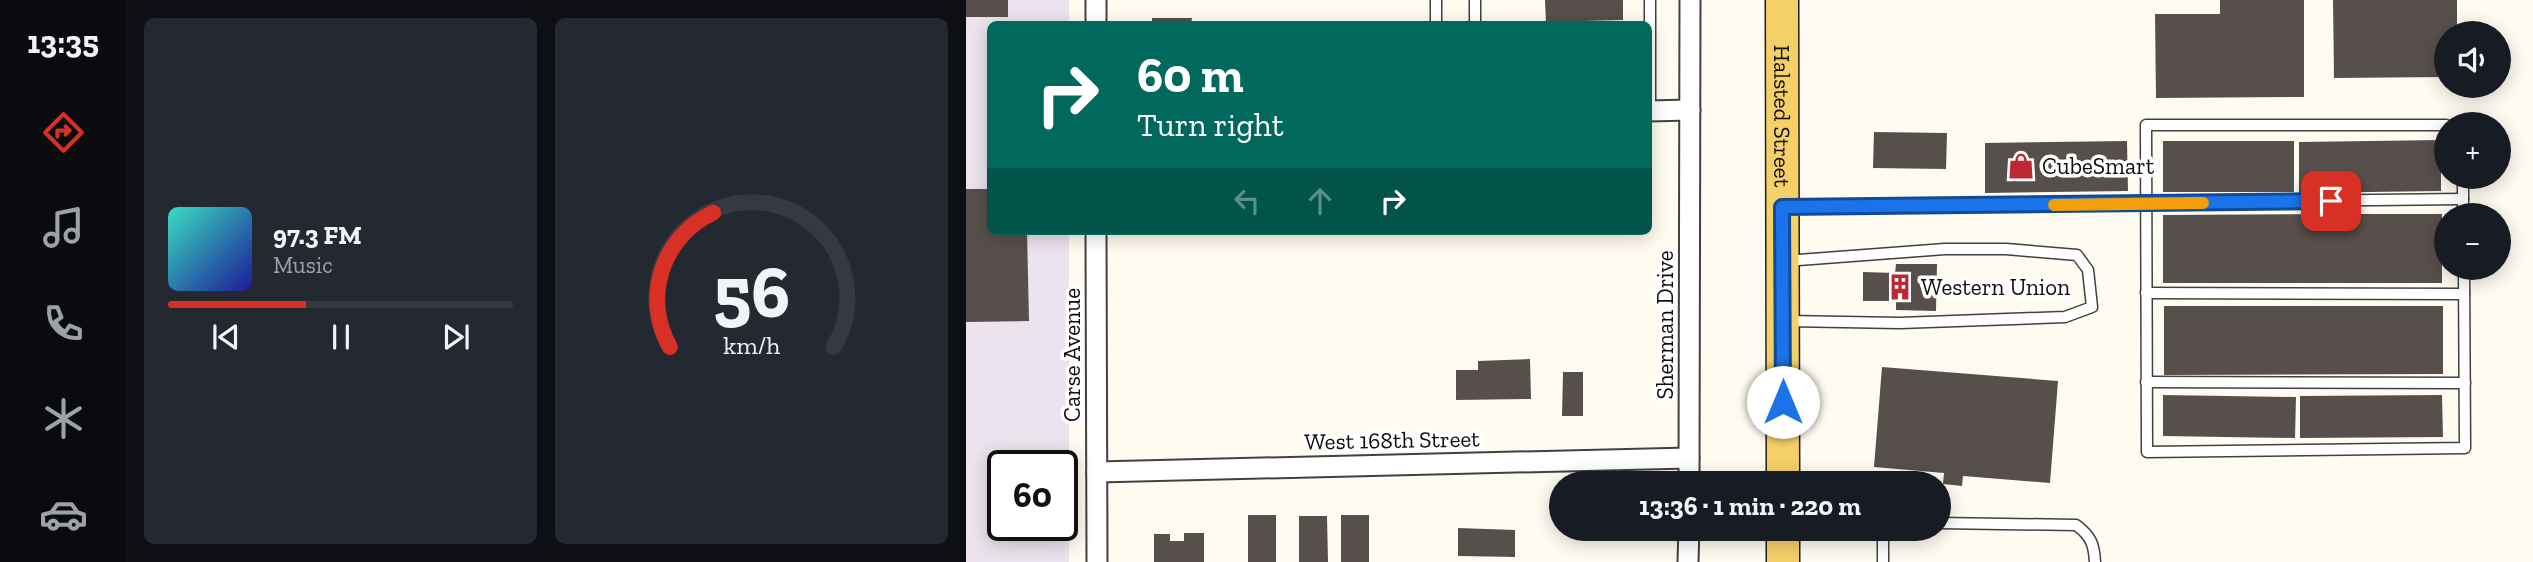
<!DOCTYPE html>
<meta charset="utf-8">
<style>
body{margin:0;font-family:"Zilla Slab",serif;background:#242831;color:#f1f3f6;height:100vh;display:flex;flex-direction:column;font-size:26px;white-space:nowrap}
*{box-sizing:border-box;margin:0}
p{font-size:23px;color:#9ea1a6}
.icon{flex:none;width:38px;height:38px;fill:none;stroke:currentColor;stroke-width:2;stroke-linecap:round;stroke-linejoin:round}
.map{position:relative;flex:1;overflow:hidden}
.panel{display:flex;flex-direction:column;gap:18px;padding:18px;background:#0d0f14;width:840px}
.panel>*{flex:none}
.guide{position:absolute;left:21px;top:21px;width:665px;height:214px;border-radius:10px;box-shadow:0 4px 18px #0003;background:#00695c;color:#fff;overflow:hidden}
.controls{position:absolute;left:1468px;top:21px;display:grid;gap:14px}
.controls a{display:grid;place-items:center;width:77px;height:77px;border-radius:50%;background:#171b24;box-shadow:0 4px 18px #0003;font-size:35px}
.speed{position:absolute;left:21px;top:450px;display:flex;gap:14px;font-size:35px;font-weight:700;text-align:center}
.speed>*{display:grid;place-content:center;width:91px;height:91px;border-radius:50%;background:#171b24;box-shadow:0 4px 18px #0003;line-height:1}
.speed .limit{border:4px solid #111;border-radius:10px;background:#fff;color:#111}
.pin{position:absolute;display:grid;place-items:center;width:60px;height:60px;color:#fff;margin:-30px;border-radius:14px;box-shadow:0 4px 10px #0006}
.me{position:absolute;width:77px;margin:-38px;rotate:0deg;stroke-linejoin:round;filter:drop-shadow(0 0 5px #0008)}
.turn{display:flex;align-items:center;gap:24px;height:147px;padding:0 35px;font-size:32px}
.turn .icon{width:91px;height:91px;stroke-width:2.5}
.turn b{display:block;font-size:49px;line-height:60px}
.lanes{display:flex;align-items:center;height:66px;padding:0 35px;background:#0003;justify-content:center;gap:35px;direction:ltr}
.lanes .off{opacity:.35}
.panel .tile{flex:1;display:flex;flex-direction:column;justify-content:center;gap:10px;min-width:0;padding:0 24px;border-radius:10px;background:#242831}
.panel .dial{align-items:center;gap:0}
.dial svg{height:182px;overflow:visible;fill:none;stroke:#363941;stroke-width:7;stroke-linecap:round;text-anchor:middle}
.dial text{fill:#f1f3f6;stroke:none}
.song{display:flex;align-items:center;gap:21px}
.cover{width:84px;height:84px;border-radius:10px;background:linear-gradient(135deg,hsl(170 70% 55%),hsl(240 70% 35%))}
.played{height:7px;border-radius:4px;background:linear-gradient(90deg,#d93025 40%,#363941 40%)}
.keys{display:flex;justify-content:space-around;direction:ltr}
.panel .tiles{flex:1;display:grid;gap:18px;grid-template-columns:repeat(2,1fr)}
.trip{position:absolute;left:583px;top:471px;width:402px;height:70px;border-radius:35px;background:#171b24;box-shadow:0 4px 18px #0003;font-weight:800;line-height:70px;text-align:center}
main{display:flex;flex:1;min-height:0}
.tabs{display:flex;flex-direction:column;width:126px;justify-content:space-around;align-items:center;background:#090b0e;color:#9ea1a6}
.tabs .icon{width:49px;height:49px}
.tabs .current{color:#d93025}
.tabs b{font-size:32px;color:#f1f3f6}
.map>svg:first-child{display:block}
</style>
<main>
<nav class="tabs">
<b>13:35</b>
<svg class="icon current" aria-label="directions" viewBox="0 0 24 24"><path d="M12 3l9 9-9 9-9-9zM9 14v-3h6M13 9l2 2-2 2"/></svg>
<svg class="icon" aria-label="music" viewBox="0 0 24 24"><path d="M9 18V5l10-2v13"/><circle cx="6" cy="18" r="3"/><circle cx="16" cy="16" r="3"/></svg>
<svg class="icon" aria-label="phone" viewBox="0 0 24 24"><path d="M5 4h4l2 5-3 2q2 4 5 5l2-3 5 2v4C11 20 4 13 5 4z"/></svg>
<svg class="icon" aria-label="climate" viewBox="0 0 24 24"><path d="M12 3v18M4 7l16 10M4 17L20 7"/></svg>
<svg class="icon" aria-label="car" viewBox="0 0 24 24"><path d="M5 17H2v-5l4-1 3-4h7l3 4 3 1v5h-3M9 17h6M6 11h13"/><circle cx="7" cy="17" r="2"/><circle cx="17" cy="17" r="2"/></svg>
</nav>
<section class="panel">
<div class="tiles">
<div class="tile">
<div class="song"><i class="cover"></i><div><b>97.3 FM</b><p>Music</p></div></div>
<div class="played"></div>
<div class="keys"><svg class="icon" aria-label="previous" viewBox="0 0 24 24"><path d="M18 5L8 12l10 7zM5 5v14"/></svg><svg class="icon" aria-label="pause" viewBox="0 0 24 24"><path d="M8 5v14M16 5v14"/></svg><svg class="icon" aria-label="next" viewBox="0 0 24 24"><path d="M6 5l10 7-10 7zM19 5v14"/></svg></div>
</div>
<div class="tile dial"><svg viewBox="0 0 100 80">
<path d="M14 69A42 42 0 1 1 86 69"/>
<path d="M14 69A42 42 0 0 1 33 10" stroke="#d93025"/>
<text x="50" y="56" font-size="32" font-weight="700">56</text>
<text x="50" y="72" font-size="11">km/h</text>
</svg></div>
</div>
</section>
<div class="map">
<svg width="1567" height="562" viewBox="0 0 1567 562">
<rect width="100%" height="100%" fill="#fffbf0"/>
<path fill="#ebe3ed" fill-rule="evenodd" d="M0,0H103V24H24V231H103V562H0ZM37,466H96V525H37Z"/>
<g fill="#574f4b">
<rect x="0" y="0" width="42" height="17"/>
<polygon points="579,0 657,0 657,20 580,22"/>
<polygon points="1254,0 1338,0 1338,97 1190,98 1189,14 1254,14"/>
<polygon points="1367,0 1491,0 1491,33 1480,33 1480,77 1368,78"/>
<polygon points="186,18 226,18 225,24 186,24"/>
<polygon points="908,132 981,133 980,169 907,168"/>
<polygon points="1475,140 1475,191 1333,193 1333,142"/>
<polygon points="1161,141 1162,191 1019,193 1019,143"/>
<rect x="1197" y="141" width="131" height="51"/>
<polygon points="0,189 24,189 24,231 61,231 63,321 0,322"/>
<polygon points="1393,214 1476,214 1476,283 1197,283 1197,215"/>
<polygon points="930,264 971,264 970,311 930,310 930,301 897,301 897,272 929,273"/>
<polygon points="1198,306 1477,306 1477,374 1198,375"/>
<polygon points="564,359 565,399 490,400 490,370 512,370 512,361"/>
<polygon points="916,367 1092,381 1084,483 997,476 996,486 977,484 978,473 908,467"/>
<polygon points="597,372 617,372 617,416 596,416"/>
<polygon points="1197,395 1330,397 1329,438 1197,436"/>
<polygon points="1476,395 1477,437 1334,438 1334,396"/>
<rect x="282" y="515" width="28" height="47"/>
<rect x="375" y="515" width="28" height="47"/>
<polygon points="333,516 361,516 362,562 333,562"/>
<polygon points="492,528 549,530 549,557 492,556"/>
<polygon points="218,533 238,533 238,562 188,562 188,534 204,534 204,541 218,541"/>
</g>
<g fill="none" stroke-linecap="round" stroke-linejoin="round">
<g stroke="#414141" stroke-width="13">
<g id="lane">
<polyline points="509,0 509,24"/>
<polyline points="684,0 684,111"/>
<polyline points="470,24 470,0"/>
<polyline points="1480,125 1180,125 1181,452 1499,448 1498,268"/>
<polyline points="1497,177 1497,215"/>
<polyline points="820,207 1497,199"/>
<polyline points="819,261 979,249 1040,249 1111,255 1122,270 1126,307 1099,317 934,323 820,321"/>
<polyline points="1180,293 1498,294"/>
<polyline points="1180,382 1499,383"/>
<path d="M973,523L1110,525C1125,536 1128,544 1129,562"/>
<polyline points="917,562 917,528"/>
</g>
</g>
<g stroke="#414141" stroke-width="23">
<g id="street">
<polyline points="130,24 130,0"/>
<polyline points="682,111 724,110"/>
<polyline points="130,231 131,562"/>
<polyline points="131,472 723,458"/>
<polyline points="723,483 724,0"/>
<polyline points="722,562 723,528"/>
</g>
</g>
<g stroke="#1f1f1f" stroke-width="35">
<g id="primary">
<path id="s1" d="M816,0L817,483"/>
<polyline points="817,528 817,562"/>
</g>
</g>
<use href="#lane" stroke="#fff" stroke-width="10"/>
<use href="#street" stroke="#fff" stroke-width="19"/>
<use href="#primary" stroke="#f5d069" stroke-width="32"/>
</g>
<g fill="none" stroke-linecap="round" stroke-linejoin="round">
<g stroke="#114b97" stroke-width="18">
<polyline id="route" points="817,402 816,207 1365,201"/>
</g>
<use href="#route" stroke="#1a73e8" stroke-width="12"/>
<polyline stroke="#f59e0b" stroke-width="12" points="1088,205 1237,203"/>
</g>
<defs>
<g id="shop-bare" transform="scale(2.1)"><path d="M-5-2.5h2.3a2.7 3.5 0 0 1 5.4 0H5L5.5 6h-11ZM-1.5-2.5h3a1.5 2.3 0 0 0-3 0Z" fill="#bc2933" stroke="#fff" stroke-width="2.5" paint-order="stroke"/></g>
<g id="building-bare" transform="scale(2.1)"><path d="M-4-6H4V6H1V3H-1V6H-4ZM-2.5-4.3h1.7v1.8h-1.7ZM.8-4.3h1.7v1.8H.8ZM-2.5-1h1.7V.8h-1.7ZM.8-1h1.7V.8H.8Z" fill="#bc2933" stroke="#fff" stroke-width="2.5" paint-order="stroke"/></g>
</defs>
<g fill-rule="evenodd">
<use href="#shop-bare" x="1055" y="166"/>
<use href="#building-bare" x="934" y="287"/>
</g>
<g text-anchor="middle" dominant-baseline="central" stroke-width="7" stroke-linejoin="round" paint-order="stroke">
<g font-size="23" fill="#0e0e0e" stroke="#fff">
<text stroke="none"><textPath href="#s1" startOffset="116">Halsted Street</textPath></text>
<text transform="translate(699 325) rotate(-90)">Sherman Drive</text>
<text transform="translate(106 355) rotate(-90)">Carse Avenue</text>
<text transform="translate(426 440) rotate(-1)">West 168th Street</text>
</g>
<g font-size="23" fill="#0e0e0e" stroke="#fff" text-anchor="start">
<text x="1076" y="166">CubeSmart</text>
<text x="955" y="287">Western Union</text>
</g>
</g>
</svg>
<div class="controls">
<a><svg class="icon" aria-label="sound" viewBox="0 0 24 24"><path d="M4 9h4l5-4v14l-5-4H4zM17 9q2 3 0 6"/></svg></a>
<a>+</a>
<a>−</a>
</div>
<div class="speed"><div class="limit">60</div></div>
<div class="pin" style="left:1365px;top:201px;background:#d93025"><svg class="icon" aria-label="arrive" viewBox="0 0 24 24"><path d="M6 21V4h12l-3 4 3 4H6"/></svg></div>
<svg class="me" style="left:817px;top:402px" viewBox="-20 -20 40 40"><circle r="19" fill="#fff"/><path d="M0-13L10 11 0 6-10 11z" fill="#1a73e8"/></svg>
<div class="trip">13:36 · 1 min · 220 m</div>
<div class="guide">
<div class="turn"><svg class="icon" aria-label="right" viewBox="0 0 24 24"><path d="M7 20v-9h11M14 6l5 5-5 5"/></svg><div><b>60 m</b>Turn right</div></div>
<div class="lanes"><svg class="icon off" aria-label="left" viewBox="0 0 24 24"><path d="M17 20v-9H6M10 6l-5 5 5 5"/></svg><svg class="icon off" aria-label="ahead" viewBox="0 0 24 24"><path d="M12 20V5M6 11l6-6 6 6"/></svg><svg class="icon" aria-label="right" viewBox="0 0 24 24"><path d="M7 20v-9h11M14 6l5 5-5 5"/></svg></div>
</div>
</div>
</main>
